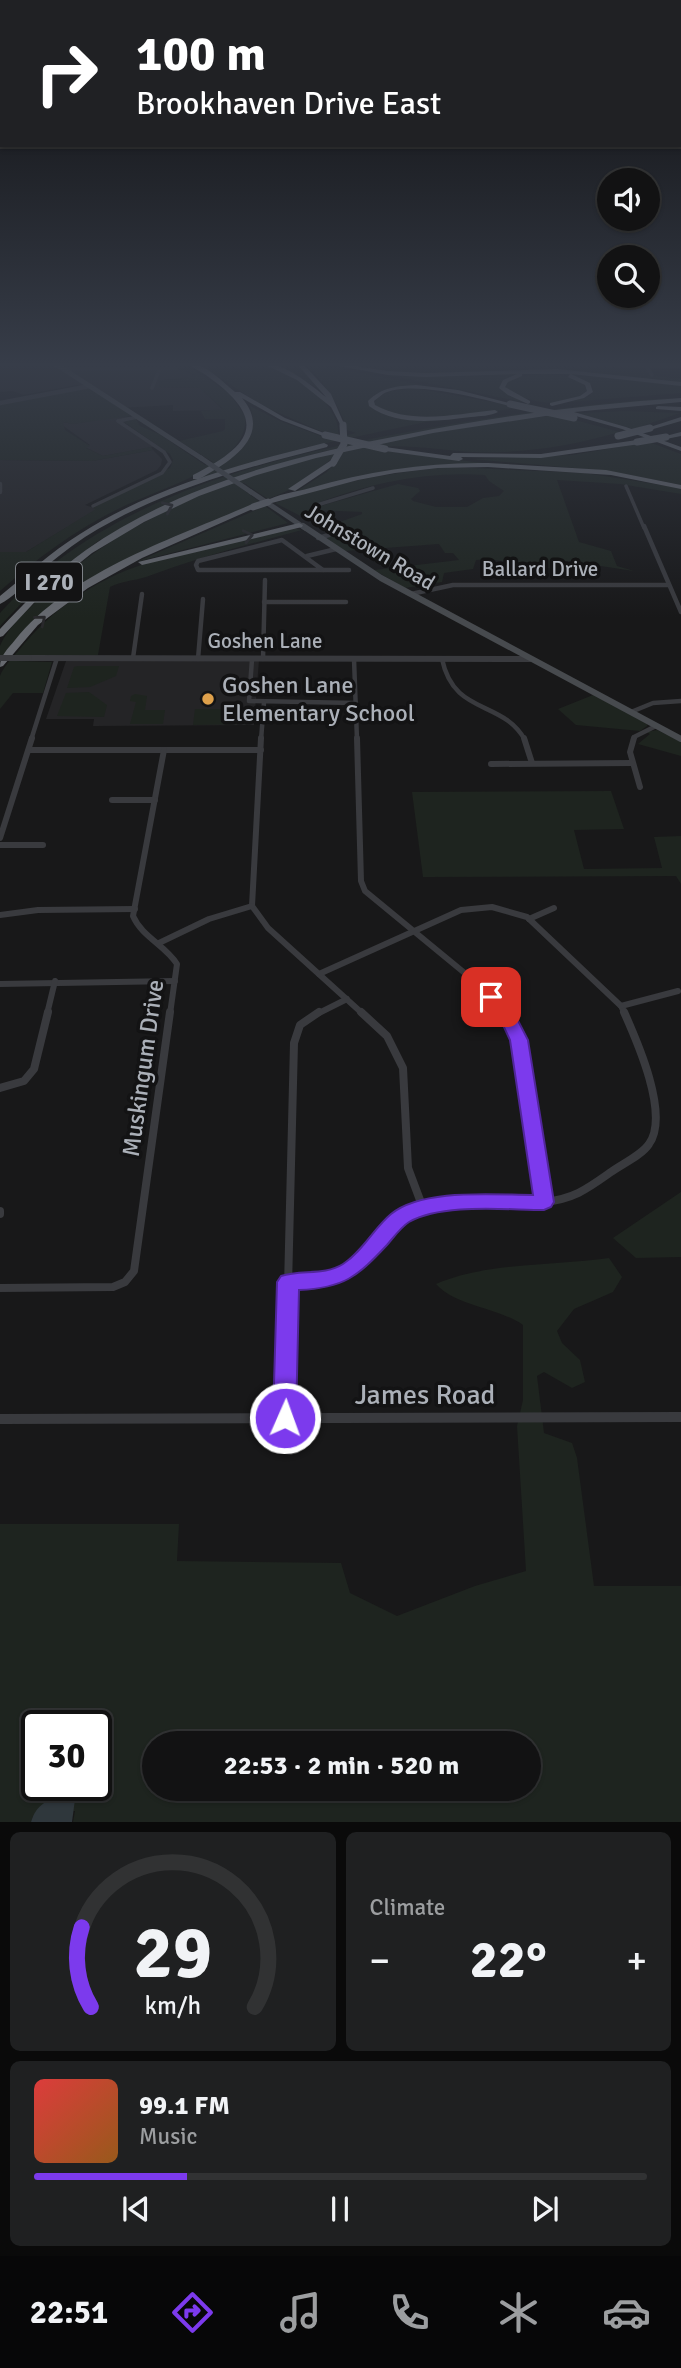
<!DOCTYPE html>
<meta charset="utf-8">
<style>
body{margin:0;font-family:Signika,sans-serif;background:#1f2021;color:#f1f3f6;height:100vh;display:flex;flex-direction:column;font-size:26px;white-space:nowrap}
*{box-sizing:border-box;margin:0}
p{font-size:23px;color:#9c9ea0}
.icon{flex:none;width:38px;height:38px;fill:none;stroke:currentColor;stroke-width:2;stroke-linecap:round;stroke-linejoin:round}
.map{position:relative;height:1822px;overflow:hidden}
.sheet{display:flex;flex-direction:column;gap:10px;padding:10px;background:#0a0a0a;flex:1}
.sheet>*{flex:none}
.hud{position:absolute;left:0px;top:0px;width:682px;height:147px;box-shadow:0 2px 5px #0004,0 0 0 2px #313233;background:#202124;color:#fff;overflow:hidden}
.buttons{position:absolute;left:597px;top:168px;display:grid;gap:14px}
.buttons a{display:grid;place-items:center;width:63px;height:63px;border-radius:50%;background:#121213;box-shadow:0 2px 5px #0004,0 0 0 2px #313233;font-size:35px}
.speed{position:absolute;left:21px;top:1710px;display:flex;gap:14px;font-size:35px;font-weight:700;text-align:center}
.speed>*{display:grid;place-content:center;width:91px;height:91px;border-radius:50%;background:#121213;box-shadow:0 2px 5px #0004,0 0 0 2px #313233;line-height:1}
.speed .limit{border:4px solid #111;border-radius:10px;background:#fff;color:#111}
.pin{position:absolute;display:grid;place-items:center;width:60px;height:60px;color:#fff;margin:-30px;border-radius:14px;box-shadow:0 4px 10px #0006}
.me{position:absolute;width:77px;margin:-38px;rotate:2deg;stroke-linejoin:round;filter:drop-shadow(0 0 5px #0008)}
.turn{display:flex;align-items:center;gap:24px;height:147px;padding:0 21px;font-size:32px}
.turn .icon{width:91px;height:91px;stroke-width:2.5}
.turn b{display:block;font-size:49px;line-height:60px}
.big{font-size:52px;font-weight:700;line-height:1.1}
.sheet .tile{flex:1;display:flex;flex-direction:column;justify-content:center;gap:10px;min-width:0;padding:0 24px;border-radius:10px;background:#1f2021}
.sheet .dial{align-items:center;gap:0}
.dial svg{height:182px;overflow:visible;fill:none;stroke:#313233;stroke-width:7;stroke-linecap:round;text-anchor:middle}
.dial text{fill:#f1f3f6;stroke:none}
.song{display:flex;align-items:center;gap:21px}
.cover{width:84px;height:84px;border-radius:10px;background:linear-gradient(135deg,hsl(0 70% 55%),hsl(30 70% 35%))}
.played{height:7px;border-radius:4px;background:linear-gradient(90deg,#7c3aed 25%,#313233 25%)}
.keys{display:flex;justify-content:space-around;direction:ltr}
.heat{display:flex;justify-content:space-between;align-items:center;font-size:38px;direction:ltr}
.sheet .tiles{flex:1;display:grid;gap:10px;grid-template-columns:1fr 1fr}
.tile:last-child{grid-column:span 2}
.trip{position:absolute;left:142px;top:1731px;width:399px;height:70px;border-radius:35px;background:#121213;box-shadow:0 2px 5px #0004,0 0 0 2px #313233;font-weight:700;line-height:70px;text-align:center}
.dock{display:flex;height:112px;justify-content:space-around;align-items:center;background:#070708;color:#9c9ea0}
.dock .icon{width:49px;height:49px}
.dock .selected{color:#7c3aed}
.dock b{font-size:32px;color:#f1f3f6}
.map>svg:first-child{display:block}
</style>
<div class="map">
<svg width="681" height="1822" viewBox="0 0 681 1822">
<rect width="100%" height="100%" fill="#181819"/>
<g fill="#242426">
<polygon points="0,363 105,363 177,367 197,377 160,380 159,387 200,388 223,410 173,411 173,405 120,408 92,389 77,385 23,395 13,391 0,392"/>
<polygon points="125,415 130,419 124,423 158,446 103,456 85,447 90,445 62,425 62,422 73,424"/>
<polygon points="153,450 162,459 161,465 157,470 85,505 97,509 26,552 0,552 0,460 92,461"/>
<polygon points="259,660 254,725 93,726 94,719 46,719 66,661"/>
</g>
<g fill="#1e241f" fill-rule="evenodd">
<path d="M105,363H183L229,393L245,416C247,431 239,444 228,454C198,480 154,491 118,509C75,530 36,559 0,591V552H26L96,509L93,508L170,468L173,460L170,454L124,422L136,419L140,426L159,434L205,465L213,462L179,441L223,431L225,429V419H205L201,411L223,409L200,388L159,387L160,380H179L196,375L175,367Z"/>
<path d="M197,363C217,363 242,359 262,363C287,368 323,393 334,416C338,423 338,430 339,437L356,433L347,430C343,412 317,365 298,363L318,388L270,363H310L458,392C438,390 377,380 368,403C381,423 424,417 445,418L303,448L189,483C191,480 200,476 206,473C234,459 262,440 250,406L280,421L329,439L323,432L265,407Z"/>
<polygon points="335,363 378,363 396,366 521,365 431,363 589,363 590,365 644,366 650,375 681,379 681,383 553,369 415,374"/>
<path d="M372,372L399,375L551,372L681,385V393L570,402L589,396L593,391L592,386C569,369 526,368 501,382L502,390L526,402H523Z"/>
<path d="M544,374C560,375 580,375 588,391C563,411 530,403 504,388L506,383L518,377Z"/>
<polygon points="84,389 92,389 131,416 73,424 63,422 65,430 90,446 86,448 103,456 151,447 153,450 92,461 0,460 0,404"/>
<path d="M419,389L520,407C488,412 397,430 374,404C381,388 404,389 419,389Z"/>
<path d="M681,397L461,425L321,452L256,471L148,514L98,541L34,590L0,626V613C100,503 251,462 391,435C487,416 583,404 681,397Z"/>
<polygon points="627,411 680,413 634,429 577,413"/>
<path d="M556,415L620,432C571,446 522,454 472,452C445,451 394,442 370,449L491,464L418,467L297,491L327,472L341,455C328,458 316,473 304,481C293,489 280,494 268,499L244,483L237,485L288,523L136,562L263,507L258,503L91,579L7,650L0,662C0,657 0,650 0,646C7,628 28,610 41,597C171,470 383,437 556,415Z"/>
<polygon points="649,442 681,454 681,485 609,471 471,459 572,455"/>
<path d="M448,467L585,473L681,488V494L620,484L557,480L579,542L611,551L617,566L634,571L567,561L559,562L554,569L488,559L476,560L473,569L444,573L442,582L405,588L374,570L459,560L453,553H445L439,544L344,551L327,538L338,532L334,524L362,514V512L316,510L317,507L398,484L418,488L420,491L411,499L413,501L436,507H467L483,498L499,496L504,491L489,481L485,475C428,471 369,483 315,504L309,513L330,531L275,503C331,483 389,473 448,467Z"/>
<path d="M292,528L302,530C249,544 197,558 146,577C133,581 122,581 110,587L98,655H22L17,661L52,662L43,693H13L0,709C0,700 0,686 0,676C3,667 13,657 19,650C52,609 95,580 144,564Z"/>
<polygon points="78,666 119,666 116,676 90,687 67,688 74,667"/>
<polygon points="89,692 107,705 104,717 57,716 66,693"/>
<polygon points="135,694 147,696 145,710 165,710 163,724 130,724 136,702 130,701 131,696"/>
<polygon points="593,695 647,724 647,726 640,731 576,725 558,709"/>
<polygon points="195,709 250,709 248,724 193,725"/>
<polygon points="657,730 681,742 681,756 638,744 650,734 647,732"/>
<polygon points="611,791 624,829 574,830 584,869 662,868 654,837 681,836 681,884 676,876 423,877 412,792"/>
<polygon points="681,1192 681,1257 636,1258 613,1238"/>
<path d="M609,1258L622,1277L613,1292L574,1309L557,1331L562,1343L580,1360L585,1382L572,1388L544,1372L537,1376L544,1433L572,1443L577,1458L594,1586H681V1822H73L75,1811L33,1816L31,1822H0V1524H179L177,1561L341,1563L350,1593L397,1616L475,1586L526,1571L517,1426L523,1400V1325C497,1307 455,1306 436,1284C486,1262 555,1266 609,1258ZM37,1726H96V1785H37ZM154,1743H528V1788H154Z"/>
</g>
<path fill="#2f373c" d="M66,1794L75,1799L72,1822H31C36,1804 50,1798 66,1794Z"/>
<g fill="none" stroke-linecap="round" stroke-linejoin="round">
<g stroke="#393a3e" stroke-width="3.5">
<polyline points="381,363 681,366"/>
<polyline points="646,366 652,375"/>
<polyline points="64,369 177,368"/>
<polyline points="152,388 160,368"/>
<polyline points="118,421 138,417"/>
<polyline points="626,486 644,528"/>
<polyline points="93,506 162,473 170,462 164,452 118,421"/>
<polyline points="331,528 313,514 317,505 373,488"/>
</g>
<g stroke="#393a3e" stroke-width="4.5">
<polyline points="644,526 681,612"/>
<polyline points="318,538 329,535 334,530 329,526"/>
<polygon points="282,540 323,570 198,570 196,565 198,561"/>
<polyline points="307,556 336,549"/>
<polyline points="323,570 349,570"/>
<polyline points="411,594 453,585 669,585"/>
<polyline points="264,602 346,602"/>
<polyline points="133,658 142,594"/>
<polyline points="198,659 203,599"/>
<polyline points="252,659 249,701 356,703"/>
<polyline points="263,659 265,580"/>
<polyline points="354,659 357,740"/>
<path d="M442,659C454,716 502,699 525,740"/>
<polyline points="631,712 653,703 681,701"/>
<polyline points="31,740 57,658"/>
<polyline points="261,740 264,702"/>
<polyline points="633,740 634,737 656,726"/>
</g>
<g stroke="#393a3e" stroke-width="6">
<polyline points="261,738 252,906 268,928 363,1014"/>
<polyline points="357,738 361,881 365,891 478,984 506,1014"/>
<polyline points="524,738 532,763"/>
<polyline points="634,738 630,752 640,787"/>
<polyline points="30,750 261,750"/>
<path d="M164,750L133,916C142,937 165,945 177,964L170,1014"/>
<polyline points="491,764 632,763"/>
<polyline points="112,800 155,800"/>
<polyline points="0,838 32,738"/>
<polyline points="0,845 43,845"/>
<polyline points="0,915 38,910 135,909"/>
<polyline points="529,919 554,908"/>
<polyline points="159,943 209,919 252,906"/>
<polyline points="319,974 461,910 492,907 527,917 621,1006 625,1014"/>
<polyline points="0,984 175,981"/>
<polyline points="621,1006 678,991"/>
<polyline points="47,1014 55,981"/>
<polyline points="317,1014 347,999"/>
</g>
<g stroke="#393a3e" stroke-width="8">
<polyline points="361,1012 387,1036 403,1068 408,1168 423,1208"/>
<polyline points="506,1012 519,1040 544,1202"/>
<polyline points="0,1088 24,1081 34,1069 48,1012"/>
<polyline points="0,1211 0,1214"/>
<path d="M288,1282C308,1281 333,1281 350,1270C378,1251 383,1220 422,1208C461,1197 504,1206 544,1202C574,1199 587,1189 611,1172C622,1164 642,1155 649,1144C670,1115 637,1041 624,1012"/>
<polyline points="0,1288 113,1287 125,1282 134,1271 170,1012"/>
<polyline points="286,1367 294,1043 300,1025 319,1012"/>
</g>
<g stroke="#393a3e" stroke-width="10">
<polyline points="285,1418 286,1365"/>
<polyline points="0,1419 681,1417"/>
</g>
<g stroke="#393a3e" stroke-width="4.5">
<polyline points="0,403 90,386"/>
<polyline points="0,484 0,492"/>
</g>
<polyline stroke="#393a3e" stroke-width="6" points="29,658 530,659"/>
<g stroke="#474a4e" stroke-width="5">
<polyline points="54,363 201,458"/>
<polyline points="251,492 305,528"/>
</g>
<polyline stroke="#474a4e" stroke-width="6" points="303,526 381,578 681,739"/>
<g fill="#66696f" fill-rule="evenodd">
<path d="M187,363C204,362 223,382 235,392H240L285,418L329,435L323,436L281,420L242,398C274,436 229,462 199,479H193V475C250,446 270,422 210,378C203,372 194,369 187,363Z"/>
<path d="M262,363C282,361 310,384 326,397L296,363H302L331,394L345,426H341L331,407L297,380Z"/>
<polygon points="323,363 335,363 388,371 425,373 557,369 681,382 681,386 571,374 590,383 593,392 584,398 552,406 550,405 550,403 580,396 587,391 585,385 568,377 570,374 522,374 522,376 508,382 505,387 530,401 530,403 528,404 508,395 499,388 503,380 517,374 425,377 388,375"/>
<path d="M416,385L458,390L513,404L510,406C481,399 410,379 383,394C380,396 377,399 374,401L375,405C411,425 456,414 495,410L498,412C491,416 480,416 471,417C439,421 397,427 369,406L368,401C382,387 397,386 416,385Z"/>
<path d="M681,398V402L574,412L626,427L681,447V451L622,429L565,413L433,433L316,458L257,475L199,496L144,522L92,553L45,591L3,636L0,637V629C27,600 54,573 86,550C180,484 297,455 408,434C498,416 589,404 681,398Z"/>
<polygon points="658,406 681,407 681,411 656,409 656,407"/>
<polygon points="681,417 681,421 650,430 647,428"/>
<polygon points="681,432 681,436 666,439 662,437"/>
<polygon points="637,440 640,440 640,444 541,458 461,457 463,459 459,461 385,451 381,449 385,447 450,456 453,453 541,454"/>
<path d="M324,443L328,445L327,447C244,468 158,491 85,537C67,549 50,563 33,577C23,586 12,598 0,604V596C26,575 51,552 80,534C153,487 240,464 324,443Z"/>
<polygon points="330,461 337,463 295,491 288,489"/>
<path d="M488,463L606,470L681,485V489L611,475L488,467L438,468L395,473L358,480L268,504L264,502C277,494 296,492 310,488C369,471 427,462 488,463Z"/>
<path d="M250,505L257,507L142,558L88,588L38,625L3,666L0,667C0,655 8,649 15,640C70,572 172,539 250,505Z"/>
<polygon points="299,523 303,525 302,527 142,565 138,562"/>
</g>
<polyline stroke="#393a3e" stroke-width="6" points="0,658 29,658"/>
<polyline stroke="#474a4e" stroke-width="5" points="201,458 251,492"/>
<g stroke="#66696f" stroke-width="7">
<polyline points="510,404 574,418"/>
<polyline points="325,435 385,449"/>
<polyline points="618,436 650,428"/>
<polyline points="637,442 666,437"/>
<polyline points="333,463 344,444 343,425"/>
<polyline points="253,507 268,502"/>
</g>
</g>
<defs><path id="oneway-chevron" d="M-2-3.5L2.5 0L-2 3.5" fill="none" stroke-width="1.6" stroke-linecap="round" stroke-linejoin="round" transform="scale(1.75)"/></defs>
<g stroke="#28282b">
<use href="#oneway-chevron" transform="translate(168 507) rotate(-24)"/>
<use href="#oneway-chevron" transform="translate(248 536) rotate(-13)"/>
<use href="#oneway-chevron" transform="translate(41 620) rotate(-39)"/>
</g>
<linearGradient id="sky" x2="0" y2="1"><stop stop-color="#0d0d0e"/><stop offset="0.59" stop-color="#373d49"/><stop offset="1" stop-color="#373d49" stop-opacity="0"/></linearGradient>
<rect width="681" height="618" fill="url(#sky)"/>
<path fill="#7c3aed" stroke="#51269a" stroke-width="2" d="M491,991L497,993L510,1005L528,1040L554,1202L551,1207L544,1210C506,1210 443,1203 409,1222C401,1227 393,1238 387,1245C357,1277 344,1288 299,1290L296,1418L293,1426L285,1429L276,1426L273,1418L277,1282L281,1276C301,1269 324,1276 343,1264C362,1252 374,1228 391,1214C423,1188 494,1195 533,1195L510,1040L497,1012L483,997Z"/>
<circle fill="#dea04b" stroke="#131314" stroke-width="2.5" cx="208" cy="699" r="7"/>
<g text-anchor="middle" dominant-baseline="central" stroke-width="7" stroke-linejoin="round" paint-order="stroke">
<g font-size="21" fill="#abb0b8" stroke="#131314">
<text transform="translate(370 547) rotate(31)">Johnstown Road</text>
<text x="540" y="569">Ballard Drive</text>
<text x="265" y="641">Goshen Lane</text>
</g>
<rect fill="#131314" stroke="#7d8187" stroke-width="2" x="16" y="562.5" width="66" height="39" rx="5"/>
<g font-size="23" font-weight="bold" fill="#abb0b8">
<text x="49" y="582">I 270</text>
</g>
<g font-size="24" fill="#abb0b8" stroke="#131314" text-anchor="start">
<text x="222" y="685">Goshen Lane<tspan x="222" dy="28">Elementary School</tspan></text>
</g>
<g font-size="24" fill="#abb0b8" stroke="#131314">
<text transform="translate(143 1068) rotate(-82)">Muskingum Drive</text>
</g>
<g font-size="28" fill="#abb0b8" stroke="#131314">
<text x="425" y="1395">James Road</text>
</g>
</g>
</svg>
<div class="buttons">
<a><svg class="icon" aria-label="sound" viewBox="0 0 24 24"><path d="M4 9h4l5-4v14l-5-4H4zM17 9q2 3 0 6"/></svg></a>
<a><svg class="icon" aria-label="search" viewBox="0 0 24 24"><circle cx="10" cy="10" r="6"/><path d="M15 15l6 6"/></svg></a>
</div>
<div class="speed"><div class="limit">30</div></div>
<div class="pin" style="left:491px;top:997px;background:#d93025"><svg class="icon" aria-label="arrive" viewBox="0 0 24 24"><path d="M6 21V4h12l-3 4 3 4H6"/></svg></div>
<svg class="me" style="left:285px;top:1418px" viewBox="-20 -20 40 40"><circle r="17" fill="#7c3aed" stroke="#fff" stroke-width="3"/><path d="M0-11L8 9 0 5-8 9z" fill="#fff"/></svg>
<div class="trip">22:53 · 2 min · 520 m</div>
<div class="hud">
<div class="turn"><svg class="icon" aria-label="right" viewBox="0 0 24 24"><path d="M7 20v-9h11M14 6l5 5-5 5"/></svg><div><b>100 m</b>Brookhaven Drive East</div></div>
</div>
</div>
<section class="sheet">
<div class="tiles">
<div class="tile dial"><svg viewBox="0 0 100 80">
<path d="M14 69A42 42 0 1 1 86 69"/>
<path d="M14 69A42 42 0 0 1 10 34" stroke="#7c3aed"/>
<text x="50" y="56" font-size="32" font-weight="700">29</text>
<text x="50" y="72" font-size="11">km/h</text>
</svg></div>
<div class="tile"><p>Climate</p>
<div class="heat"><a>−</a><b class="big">22°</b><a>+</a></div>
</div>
<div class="tile">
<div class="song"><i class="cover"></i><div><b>99.1 FM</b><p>Music</p></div></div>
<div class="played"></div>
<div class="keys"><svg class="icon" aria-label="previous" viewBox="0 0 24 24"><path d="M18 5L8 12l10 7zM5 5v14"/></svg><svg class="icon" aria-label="pause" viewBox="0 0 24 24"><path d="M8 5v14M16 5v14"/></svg><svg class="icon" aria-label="next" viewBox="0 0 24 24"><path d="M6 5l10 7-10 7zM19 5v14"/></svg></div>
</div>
</div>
</section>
<nav class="dock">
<b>22:51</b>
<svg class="icon selected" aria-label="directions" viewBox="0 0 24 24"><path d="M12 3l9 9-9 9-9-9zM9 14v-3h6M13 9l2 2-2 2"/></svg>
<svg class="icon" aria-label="music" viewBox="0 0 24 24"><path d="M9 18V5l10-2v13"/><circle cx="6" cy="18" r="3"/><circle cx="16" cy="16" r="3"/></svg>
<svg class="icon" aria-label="phone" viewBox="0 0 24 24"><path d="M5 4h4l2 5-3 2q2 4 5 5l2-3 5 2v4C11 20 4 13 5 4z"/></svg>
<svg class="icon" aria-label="climate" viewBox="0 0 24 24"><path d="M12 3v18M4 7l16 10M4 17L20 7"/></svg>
<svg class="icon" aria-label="car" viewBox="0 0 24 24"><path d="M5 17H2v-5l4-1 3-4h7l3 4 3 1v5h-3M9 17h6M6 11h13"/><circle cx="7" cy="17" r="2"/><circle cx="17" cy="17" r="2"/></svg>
</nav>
